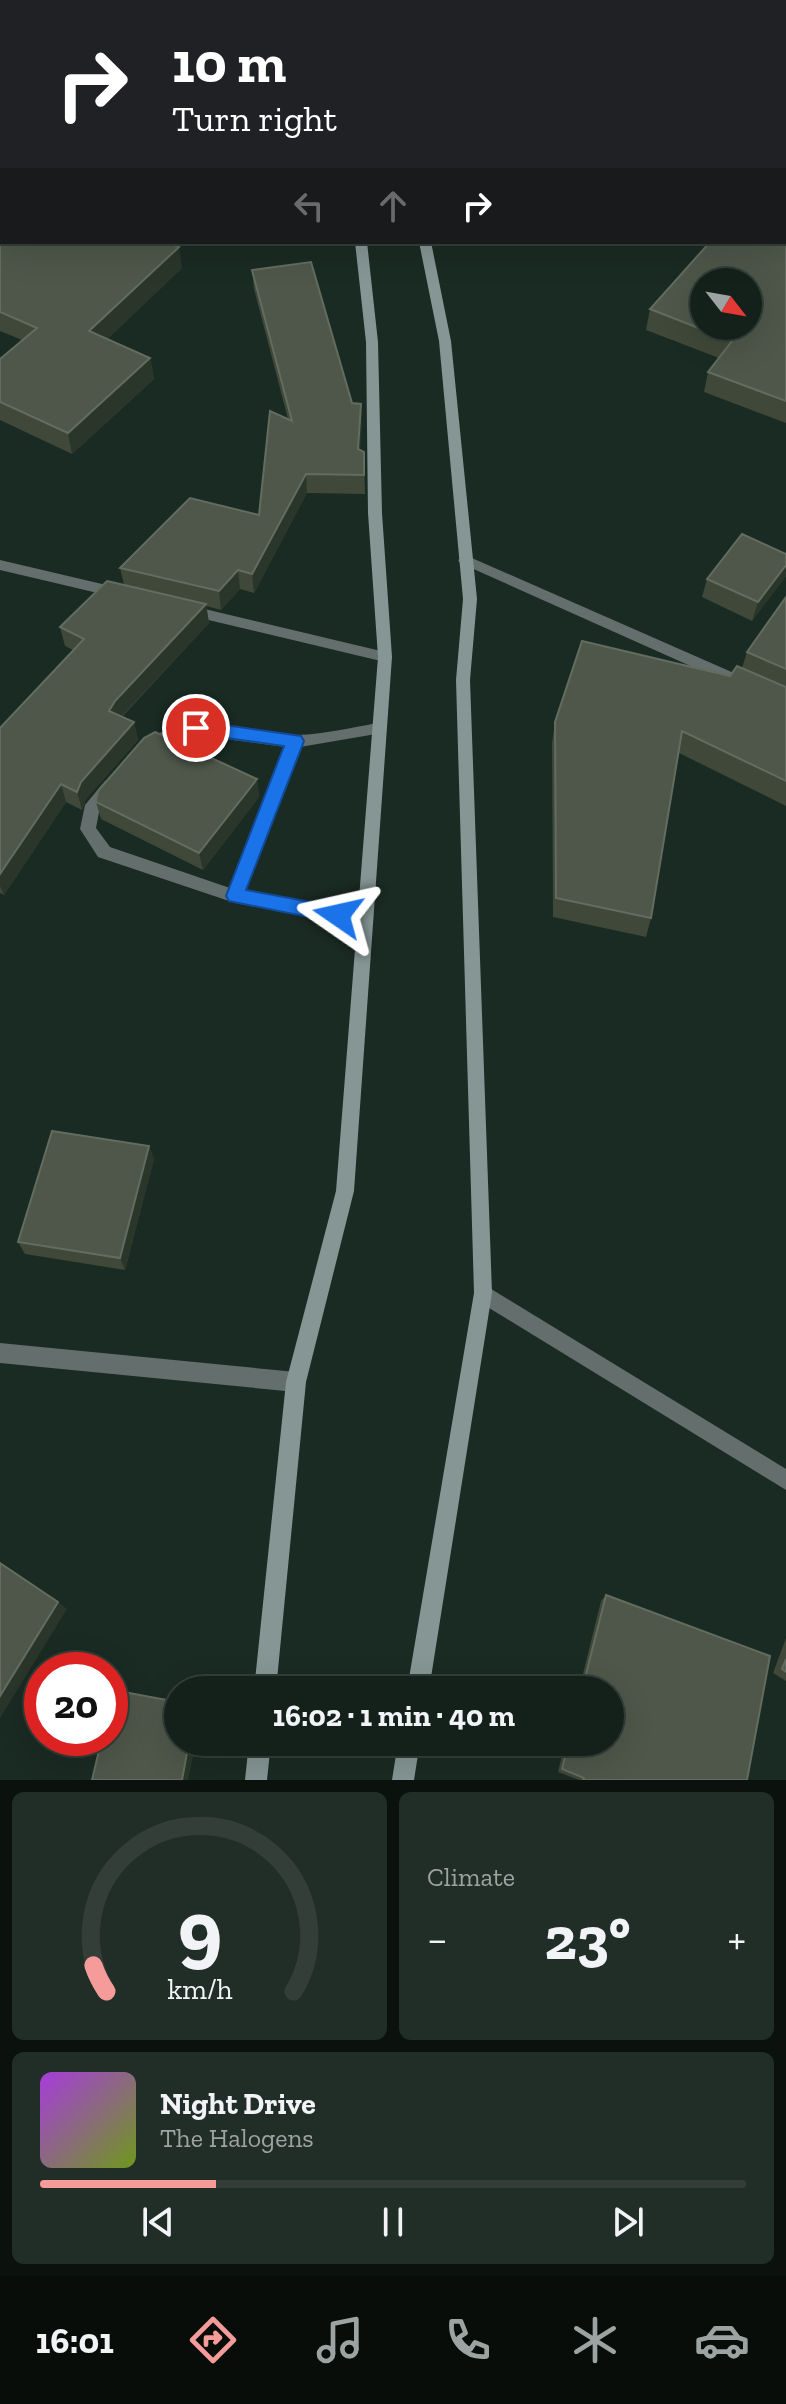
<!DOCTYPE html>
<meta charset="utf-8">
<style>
body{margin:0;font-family:"Zilla Slab",serif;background:#212d27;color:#f1f3f6;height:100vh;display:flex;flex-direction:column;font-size:30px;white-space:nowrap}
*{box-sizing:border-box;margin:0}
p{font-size:26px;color:#9da3a2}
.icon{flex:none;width:44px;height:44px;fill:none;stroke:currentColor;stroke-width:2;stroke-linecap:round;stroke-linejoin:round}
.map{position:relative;height:1780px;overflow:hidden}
.drawer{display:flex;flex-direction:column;gap:12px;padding:12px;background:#0b120e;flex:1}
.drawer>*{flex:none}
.top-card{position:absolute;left:0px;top:0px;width:786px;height:244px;box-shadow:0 8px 32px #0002,0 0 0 2px #333e39;background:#202124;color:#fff;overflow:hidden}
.needle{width:52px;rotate:121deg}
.controls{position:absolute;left:690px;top:268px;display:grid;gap:16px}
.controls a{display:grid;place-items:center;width:72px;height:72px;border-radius:50%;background:#14201a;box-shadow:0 8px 32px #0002,0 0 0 2px #333e39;font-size:40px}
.speed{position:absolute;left:24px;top:1652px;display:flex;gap:16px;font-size:40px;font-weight:700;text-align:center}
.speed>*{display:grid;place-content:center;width:104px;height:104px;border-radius:50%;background:#14201a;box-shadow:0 8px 32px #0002,0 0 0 2px #333e39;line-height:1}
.speed .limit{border:12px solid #d22;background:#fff;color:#111}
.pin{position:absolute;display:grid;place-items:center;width:68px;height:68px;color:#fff;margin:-34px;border:4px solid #fff;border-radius:50%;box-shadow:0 2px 8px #0007}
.me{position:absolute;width:88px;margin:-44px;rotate:281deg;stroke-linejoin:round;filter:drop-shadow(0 0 6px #0008)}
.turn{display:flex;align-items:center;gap:28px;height:168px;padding:0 40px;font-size:36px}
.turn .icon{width:104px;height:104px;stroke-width:2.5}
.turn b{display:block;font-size:56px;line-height:68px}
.lanes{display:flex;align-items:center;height:76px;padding:0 40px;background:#0003;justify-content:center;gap:40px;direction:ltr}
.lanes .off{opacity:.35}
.big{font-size:60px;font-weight:700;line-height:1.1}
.drawer .widget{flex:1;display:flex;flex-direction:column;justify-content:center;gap:12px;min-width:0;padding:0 28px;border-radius:12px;background:#212d27}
.drawer .dial{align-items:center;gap:0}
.dial svg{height:208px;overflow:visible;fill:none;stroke:#333e39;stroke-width:7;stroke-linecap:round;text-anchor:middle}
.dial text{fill:#f1f3f6;stroke:none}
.song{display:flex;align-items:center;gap:24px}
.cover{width:96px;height:96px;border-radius:12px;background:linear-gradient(135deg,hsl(280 70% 55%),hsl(80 70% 35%))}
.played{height:8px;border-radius:4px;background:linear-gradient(90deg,#f59b99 25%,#333e39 25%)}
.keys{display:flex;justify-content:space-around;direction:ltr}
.heat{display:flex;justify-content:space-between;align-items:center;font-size:44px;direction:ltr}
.drawer .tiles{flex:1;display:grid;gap:12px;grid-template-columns:1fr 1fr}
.widget:last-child{grid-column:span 2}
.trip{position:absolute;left:164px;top:1676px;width:460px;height:80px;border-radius:40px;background:#14201a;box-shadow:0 8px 32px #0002,0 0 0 2px #333e39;font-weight:700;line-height:80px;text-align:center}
.dock{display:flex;height:128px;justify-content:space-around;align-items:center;background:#080d0a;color:#9da3a2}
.dock .icon{width:56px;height:56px}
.dock .on{color:#f59b99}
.dock b{font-size:36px;color:#f1f3f6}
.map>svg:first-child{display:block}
</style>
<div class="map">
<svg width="786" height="1780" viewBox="0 0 786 1780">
<rect width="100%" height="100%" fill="#1a2b23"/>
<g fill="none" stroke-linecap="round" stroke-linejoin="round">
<path fill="#636e6d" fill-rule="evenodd" d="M377,723L382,725L384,729L382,733L300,747L245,891L364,913L370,915L372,920L370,925L364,927L235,903L98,857L80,829L85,805L105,781H115L118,785L100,807L96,828L110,847L230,888L285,747L203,736L170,741L144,753L139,751L137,747C141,740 149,738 157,734C204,713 249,736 297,735C324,734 351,728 377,723Z"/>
<g fill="#636e6d" fill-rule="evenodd">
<polygon points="465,555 743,677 745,681 738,687 733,685 460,563 458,560"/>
<polygon points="0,560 119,588 126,593 119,598 0,570"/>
<polygon points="188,605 385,652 392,657 385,662 183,614 181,610"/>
<polygon points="483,1284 786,1469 786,1490 476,1300 474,1293 476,1286"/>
<polygon points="0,1343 296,1372 303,1375 306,1382 303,1389 296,1392 0,1363"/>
</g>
<g fill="#859695" fill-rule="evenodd">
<polygon points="293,0 303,0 304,2 294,2"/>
<polygon points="361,0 371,0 372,2 362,2"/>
<polygon points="355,242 367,242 378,342 382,513 392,657 354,1191 306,1382 276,1690 254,1690 286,1382 336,1191 378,657 368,513 366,342"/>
<polygon points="419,242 431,242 451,341 477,599 470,680 492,1293 429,1690 407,1690 474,1293 456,680 463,599 439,341"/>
<polygon points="249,1742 271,1742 267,1780 245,1780"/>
<polygon points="398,1742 420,1742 414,1780 392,1780"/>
</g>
</g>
<g fill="#3f4839">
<polygon points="446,0 786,0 786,423 704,392 708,372 719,358 646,330 650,309 784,242 784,2 452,2"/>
<polygon points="0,229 2,242 182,268 107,339 150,358 154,379 72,454 0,420 0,359 22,340 0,331"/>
<polygon points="252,270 352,403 361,404 360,450 364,452 365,494 307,493 254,593 240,589 221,610 206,606 209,623 122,717 134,722 138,740 86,799 82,810 66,802 4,895 0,893 0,728 73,650 65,646 60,627 124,585 120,568 259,515 288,419 254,289"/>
<polygon points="786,554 786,576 752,621 702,597 707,579"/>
<polygon points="786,597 786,806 679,753 651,918 646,937 553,917 552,743 555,722 730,676 742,668 747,652"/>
<polygon points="257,779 259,797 203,870 101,819 96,802"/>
<polygon points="149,1146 154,1159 125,1270 25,1254 18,1242"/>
<polygon points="606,1595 747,1780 579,1780 558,1772 565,1742 610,1742 610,1690 579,1690 601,1601"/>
<polygon points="786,1638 786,1681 773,1673"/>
</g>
<g fill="#2a362a">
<polygon points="2,111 2,136 0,137 0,112"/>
<polygon points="179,247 182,268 93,353 89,331"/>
<polygon points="150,358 154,379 72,454 68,433"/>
<polygon points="361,404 362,423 359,469 358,449"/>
<polygon points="306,474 307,493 254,593 252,574"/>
<polygon points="786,565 786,576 752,621 758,602"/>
<polygon points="238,570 240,589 221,610 219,591"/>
<polygon points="206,604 209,623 119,719 109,711 115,701"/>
<polygon points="134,722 138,740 86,799 82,810 77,792 81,782"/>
<polygon points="257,779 259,797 203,870 199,853"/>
<polygon points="61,784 66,802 4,895 0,886 0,874"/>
<polygon points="149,1146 154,1159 125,1270 120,1258"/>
<polygon points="58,1602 67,1609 0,1718 0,1696"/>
<polygon points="189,1742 196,1742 188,1780 182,1780"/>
</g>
<g fill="#4e574a" stroke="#626c5f" stroke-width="2" fill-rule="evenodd">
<polygon points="0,0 275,0 276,2 2,2 2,41 0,40"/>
<polygon points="466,0 786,0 786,218 784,219 784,2 465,2"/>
<polygon points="2,48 2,111 0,112 0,49"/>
<path d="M784,225L786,226V401L708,372L732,341L650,309L710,242H784ZM704,282H748V326H704Z"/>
<polygon points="0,229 2,230 2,242 166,242 179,247 89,331 150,358 68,433 0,402 0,359 37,328 0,312"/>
<polygon points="311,262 352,403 361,404 358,449 364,452 364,475 306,474 252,574 238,570 219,591 120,568 190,498 259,515 270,411 292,421 252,270"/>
<polygon points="742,534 786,554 786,565 758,602 707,579"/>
<polygon points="107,581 206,604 115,701 109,711 134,722 81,782 77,792 61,784 0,874 0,728 84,639 60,627"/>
<polygon points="786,597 786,669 747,652"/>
<polygon points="582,641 730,676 737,666 786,687 786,781 682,731 651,918 556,898 555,722"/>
<polygon points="155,732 257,779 199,853 96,802 98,791 144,738"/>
<polygon points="52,1131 149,1146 120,1258 18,1242"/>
<polygon points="0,1563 58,1602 0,1696"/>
<polygon points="606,1595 770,1656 747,1780 583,1780 584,1778 562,1769 569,1742 610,1742 610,1690 582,1690"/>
<polygon points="786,1659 786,1672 782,1669"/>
<polygon points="113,1690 178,1702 178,1742 189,1742 182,1780 92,1780 102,1738 110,1738 110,1701"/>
</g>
<polygon fill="#1a73e8" stroke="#114b97" stroke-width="2" points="196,721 301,736 304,741 246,890 338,907 345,909 347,915 345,921 338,923 229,901 226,896 284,746 190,733 188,728 190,723"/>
</svg>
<div class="controls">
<a><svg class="needle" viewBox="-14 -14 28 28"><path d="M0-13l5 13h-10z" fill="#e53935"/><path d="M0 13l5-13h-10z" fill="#9da3a2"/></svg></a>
</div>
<div class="speed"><div class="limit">20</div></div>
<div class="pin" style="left:196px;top:728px;background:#d93025"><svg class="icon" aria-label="arrive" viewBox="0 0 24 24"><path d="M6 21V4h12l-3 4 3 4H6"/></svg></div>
<svg class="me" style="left:338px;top:915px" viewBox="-20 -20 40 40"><path d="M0-17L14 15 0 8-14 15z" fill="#1a73e8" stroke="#fff" stroke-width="4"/></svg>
<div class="trip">16:02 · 1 min · 40 m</div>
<div class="top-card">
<div class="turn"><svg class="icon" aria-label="right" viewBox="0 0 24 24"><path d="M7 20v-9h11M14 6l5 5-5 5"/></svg><div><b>10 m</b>Turn right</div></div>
<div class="lanes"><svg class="icon off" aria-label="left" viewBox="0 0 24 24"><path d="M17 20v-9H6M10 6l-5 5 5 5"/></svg><svg class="icon off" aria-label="ahead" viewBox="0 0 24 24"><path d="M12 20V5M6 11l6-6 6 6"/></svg><svg class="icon" aria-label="right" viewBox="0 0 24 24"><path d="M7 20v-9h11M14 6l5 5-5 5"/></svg></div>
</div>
</div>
<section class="drawer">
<div class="tiles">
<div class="widget dial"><svg viewBox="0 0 100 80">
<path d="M14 69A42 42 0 1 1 86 69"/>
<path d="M14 69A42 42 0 0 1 9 59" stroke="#f59b99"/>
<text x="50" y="56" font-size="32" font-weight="700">9</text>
<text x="50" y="72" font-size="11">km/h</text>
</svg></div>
<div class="widget"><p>Climate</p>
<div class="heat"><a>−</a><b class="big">23°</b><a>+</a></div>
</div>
<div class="widget">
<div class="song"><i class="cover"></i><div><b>Night Drive</b><p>The Halogens</p></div></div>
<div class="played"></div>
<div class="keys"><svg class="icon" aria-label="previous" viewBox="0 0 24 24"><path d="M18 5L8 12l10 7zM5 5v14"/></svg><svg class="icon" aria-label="pause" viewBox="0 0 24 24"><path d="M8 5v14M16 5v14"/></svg><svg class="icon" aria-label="next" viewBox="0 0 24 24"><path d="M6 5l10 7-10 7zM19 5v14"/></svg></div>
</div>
</div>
</section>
<nav class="dock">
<b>16:01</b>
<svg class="icon on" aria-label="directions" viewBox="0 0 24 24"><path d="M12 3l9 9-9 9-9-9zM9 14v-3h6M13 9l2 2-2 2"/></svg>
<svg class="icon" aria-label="music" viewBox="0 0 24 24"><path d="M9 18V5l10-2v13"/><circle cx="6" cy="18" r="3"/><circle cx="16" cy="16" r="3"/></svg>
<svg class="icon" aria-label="phone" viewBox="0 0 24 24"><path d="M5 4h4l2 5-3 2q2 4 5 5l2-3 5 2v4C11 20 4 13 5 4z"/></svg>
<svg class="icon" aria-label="climate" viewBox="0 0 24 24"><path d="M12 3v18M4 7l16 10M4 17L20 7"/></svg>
<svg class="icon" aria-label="car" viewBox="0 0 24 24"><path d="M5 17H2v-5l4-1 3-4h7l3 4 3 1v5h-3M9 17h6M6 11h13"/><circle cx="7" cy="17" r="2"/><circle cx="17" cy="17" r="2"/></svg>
</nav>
